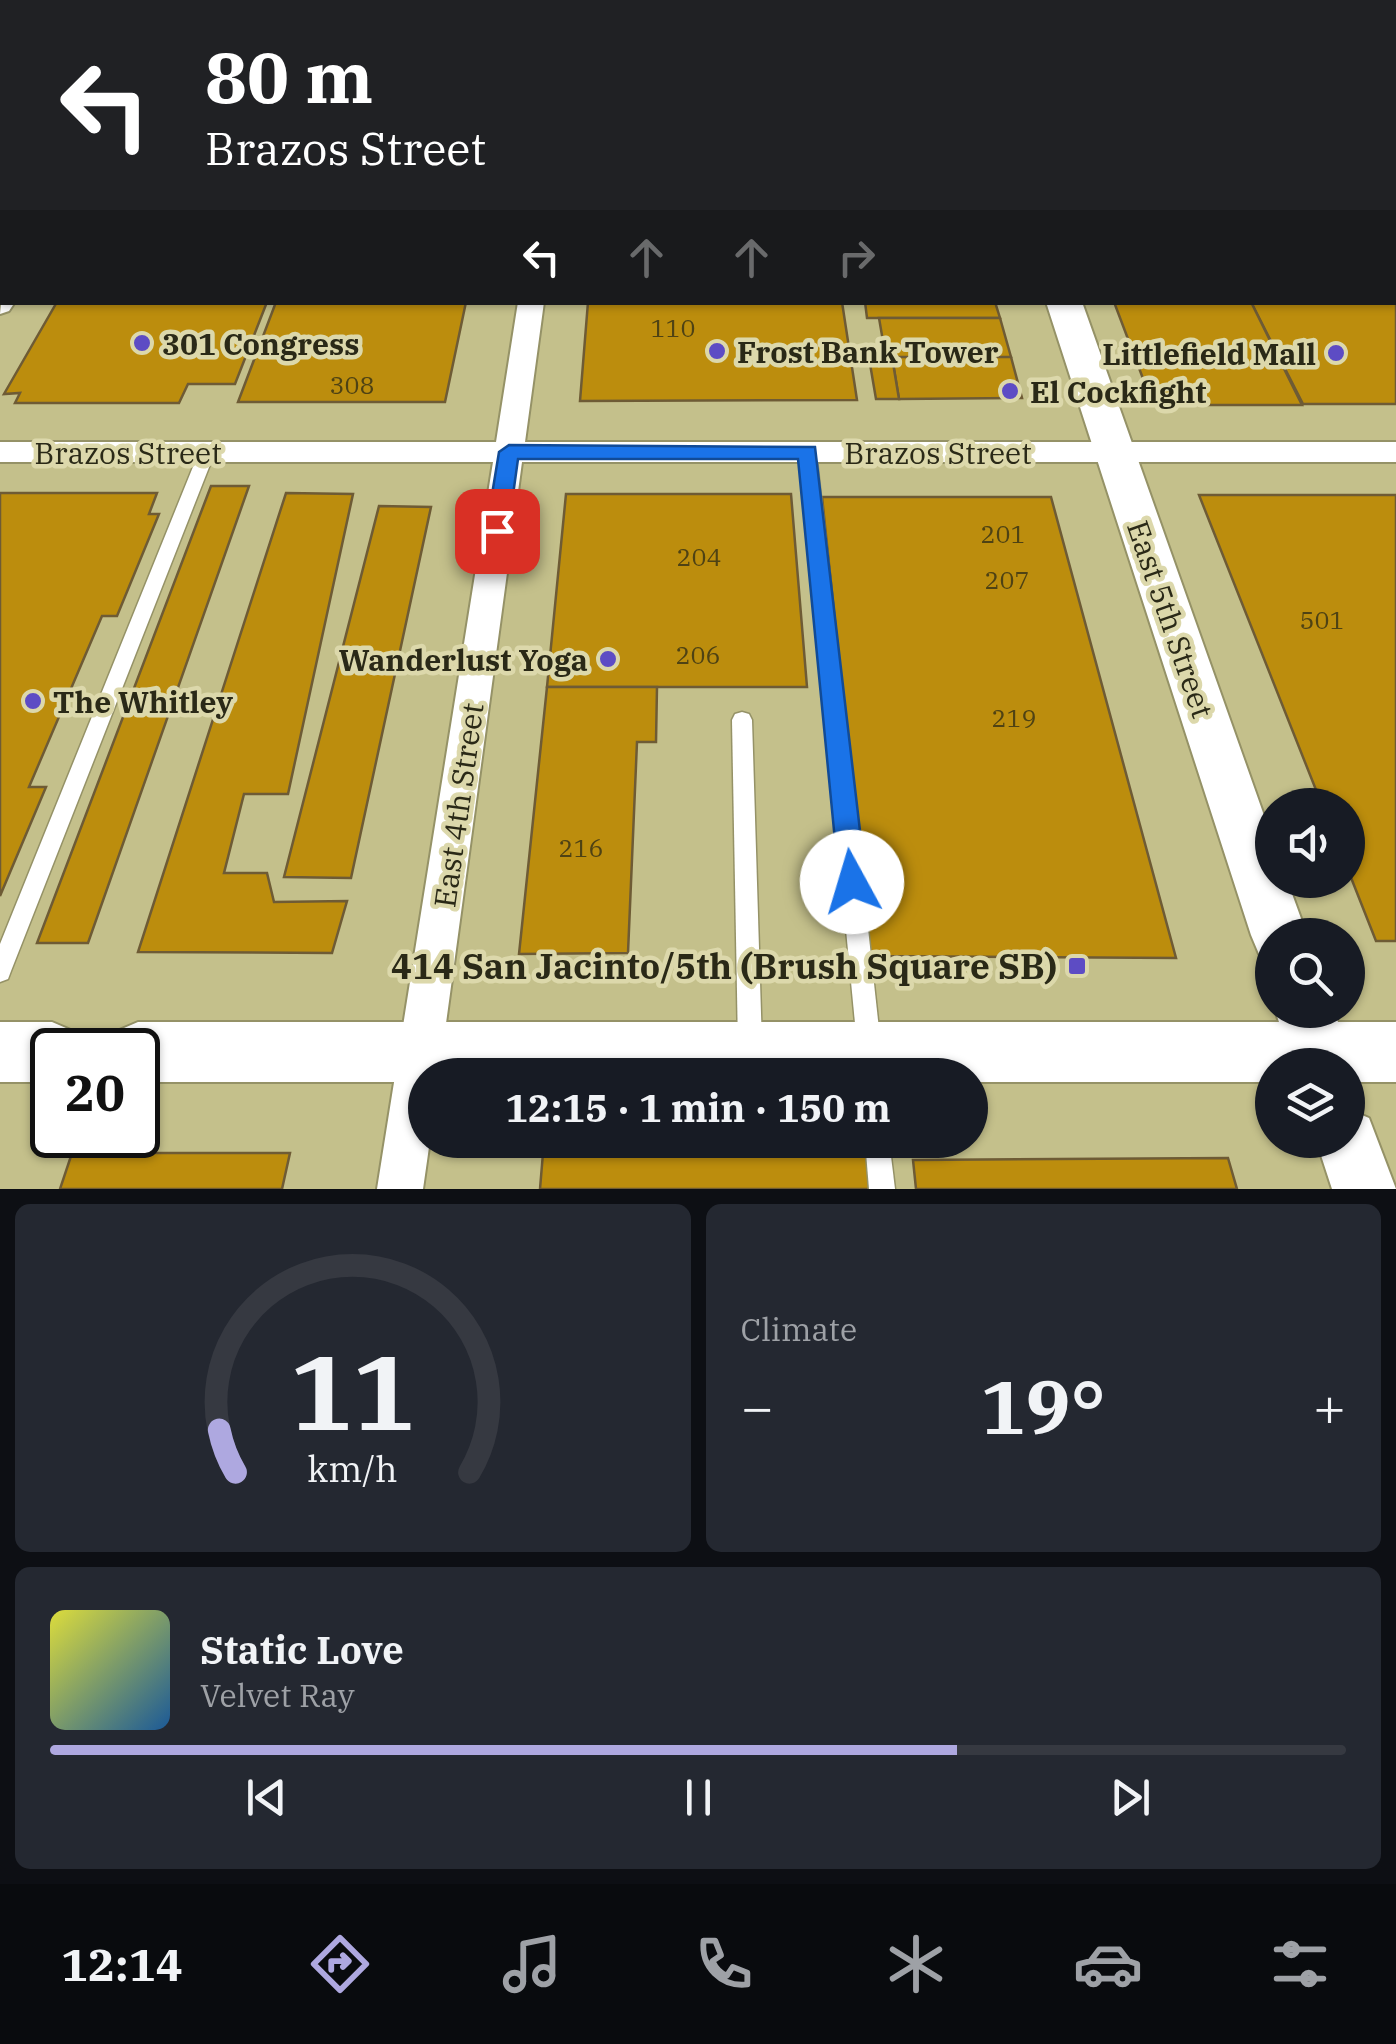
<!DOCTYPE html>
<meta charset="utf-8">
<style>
body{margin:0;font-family:"IBM Plex Serif",serif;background:#242831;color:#f1f3f6;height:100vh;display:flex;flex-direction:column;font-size:38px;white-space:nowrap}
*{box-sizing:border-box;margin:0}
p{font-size:32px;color:#9ea1a6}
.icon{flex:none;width:55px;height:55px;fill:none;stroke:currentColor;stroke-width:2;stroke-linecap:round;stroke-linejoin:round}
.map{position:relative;height:1189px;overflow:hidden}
.drawer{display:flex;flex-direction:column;gap:15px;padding:15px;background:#0d0f14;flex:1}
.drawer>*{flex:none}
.hud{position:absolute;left:0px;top:0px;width:1398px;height:305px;box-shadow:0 2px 8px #0004;background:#202124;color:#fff;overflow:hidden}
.buttons{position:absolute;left:1255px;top:788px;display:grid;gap:20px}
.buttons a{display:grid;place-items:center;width:110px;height:110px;border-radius:50%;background:#171b24;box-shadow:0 2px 8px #0004;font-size:50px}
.speed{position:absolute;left:30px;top:1028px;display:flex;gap:20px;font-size:50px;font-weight:700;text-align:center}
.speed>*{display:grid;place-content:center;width:130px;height:130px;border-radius:50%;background:#171b24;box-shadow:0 2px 8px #0004;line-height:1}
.speed .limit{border:5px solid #111;border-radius:15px;background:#fff;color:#111}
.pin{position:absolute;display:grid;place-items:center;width:85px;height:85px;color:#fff;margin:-42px;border-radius:20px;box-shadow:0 5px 15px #0006}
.me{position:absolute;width:110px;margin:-55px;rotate:354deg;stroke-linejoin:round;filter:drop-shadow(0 0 8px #0008)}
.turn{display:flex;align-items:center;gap:35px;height:210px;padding:0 40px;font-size:45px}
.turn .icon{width:130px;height:130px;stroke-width:2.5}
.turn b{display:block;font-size:70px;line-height:85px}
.lanes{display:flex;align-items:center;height:95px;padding:0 40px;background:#0003;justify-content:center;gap:50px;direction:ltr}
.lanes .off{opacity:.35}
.big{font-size:75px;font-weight:700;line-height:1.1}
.drawer .card{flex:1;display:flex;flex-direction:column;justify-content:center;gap:15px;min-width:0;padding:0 35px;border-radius:15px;background:#242831}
.drawer .dial{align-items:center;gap:0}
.dial svg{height:260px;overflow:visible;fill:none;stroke:#363941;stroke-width:7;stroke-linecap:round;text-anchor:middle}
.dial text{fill:#f1f3f6;stroke:none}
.song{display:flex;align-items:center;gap:30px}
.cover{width:120px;height:120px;border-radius:15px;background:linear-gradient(135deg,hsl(60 70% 55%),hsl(210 70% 35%))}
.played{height:10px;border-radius:5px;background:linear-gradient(90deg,#aea8e0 70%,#363941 70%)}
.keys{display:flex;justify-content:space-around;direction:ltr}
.heat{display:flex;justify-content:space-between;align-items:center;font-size:55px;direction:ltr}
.drawer .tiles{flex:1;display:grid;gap:15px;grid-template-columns:1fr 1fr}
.card:last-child{grid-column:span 2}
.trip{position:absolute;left:408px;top:1058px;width:580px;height:100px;border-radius:50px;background:#171b24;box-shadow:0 2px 8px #0004;font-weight:700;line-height:100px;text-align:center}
.dock{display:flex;height:160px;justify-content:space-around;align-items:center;background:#090b0e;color:#9ea1a6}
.dock .icon{width:70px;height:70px}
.dock .on{color:#aea8e0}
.dock b{font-size:45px;color:#f1f3f6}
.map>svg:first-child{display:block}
</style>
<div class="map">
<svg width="1396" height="1189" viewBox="0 0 1396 1189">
<rect width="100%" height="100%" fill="#cfcb9e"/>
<path fill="#c4c08b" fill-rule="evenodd" d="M0,0H1396V1189H0ZM2,2H1395V302H2ZM1272,805H1348V880H1272ZM1272,935H1348V1010H1272ZM52,1050H138V1135H52ZM1272,1065H1348V1140H1272ZM425,1075H970V1140H425Z"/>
<g fill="#bc8d0d" stroke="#6e5b35" stroke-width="2.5">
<polygon points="0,0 44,0 2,2 0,54"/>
<polygon points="1130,0 1296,0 1298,2 1131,2"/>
<polygon points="1396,257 1396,404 1303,404 1251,302 1395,302"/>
<polygon points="57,302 267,302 235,384 188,384 179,403 15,403 20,393 4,394"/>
<polygon points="276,302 466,302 445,402 238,402"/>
<polygon points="588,302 842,302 857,400 580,401"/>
<polygon points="865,302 995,302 1000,318 867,318"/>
<polygon points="1114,302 1251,302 1302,405 1153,405"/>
<polygon points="879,318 1000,318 1011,357 869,358 868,347 884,347"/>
<polygon points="892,357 1011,357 1022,398 899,399"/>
<polygon points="892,357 899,399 876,399 869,358"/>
<polygon points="211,486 249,486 88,943 37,943"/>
<polygon points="0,493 157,493 149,514 159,514 117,616 102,616 29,787 46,787 0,896"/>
<polygon points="286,493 353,494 288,794 244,794 224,873 267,873 274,902 347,901 332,953 138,952"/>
<polygon points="566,494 791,494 807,687 547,687"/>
<polygon points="1199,495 1396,495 1396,941 1376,941 1348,870 1348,805 1322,805"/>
<polygon points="822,497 1051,497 1176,958 870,956"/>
<polygon points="379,506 431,507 351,878 284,877"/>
<polygon points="547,687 657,687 656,742 637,742 628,953 519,954"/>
<polygon points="72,1153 290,1153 282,1189 60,1189"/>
<polygon points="543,1153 872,1153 875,1189 540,1189"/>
<polygon points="1228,1158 1237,1189 916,1189 913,1160"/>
</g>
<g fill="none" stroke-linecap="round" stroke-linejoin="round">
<g stroke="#959267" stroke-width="3">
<g id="service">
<rect x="684" y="0" width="10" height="2"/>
<rect x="1395" y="244" width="1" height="8"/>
<polygon points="207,447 215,452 11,971 8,979 0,982 0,944 199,452"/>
<polygon points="808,447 816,452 884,1075 860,1075 800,452"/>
<polygon points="742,712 749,714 752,720 762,1046 758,1054 750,1058 742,1054 738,1046 732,720 735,714"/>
<polygon points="865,1140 889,1140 895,1189 869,1189"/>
</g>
</g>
<g stroke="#959267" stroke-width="4">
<g id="minor">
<rect x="566" y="0" width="18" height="2"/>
<polygon points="2,294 2,302 15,302 9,311 0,314"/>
<polygon points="518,302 544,302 525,442 1396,442 1396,462 522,462 439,1075 425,1075 425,1140 430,1140 423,1189 377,1189 493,462 0,462 0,442 496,442"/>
</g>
</g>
<g stroke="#959267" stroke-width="4">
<g id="secondary">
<polygon points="948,0 974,0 975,2 949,2"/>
<polygon points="1332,0 1358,0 1360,2 1334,2"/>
<rect x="1395" y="53" width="1" height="17"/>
<polygon points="1046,302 1082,302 1272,838 1272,880 1287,880 1307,935 1272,935 1272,959 1259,954 1251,935"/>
<polygon points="1275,1010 1333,1010 1338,1022 1396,1022 1396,1082 1348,1082 1348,1065 1272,1065 1272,1082 970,1082 970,1075 425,1075 425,1082 138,1082 138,1050 109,1050 117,1031 138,1022 1279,1022"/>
<polygon points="0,1022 52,1022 73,1031 81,1050 52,1050 52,1082 0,1082"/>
<polygon points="1348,1109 1369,1118 1396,1189 1332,1189 1316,1140 1348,1140"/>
</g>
</g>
<g stroke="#959267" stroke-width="4">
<g id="primary">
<rect x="0" y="80" width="2" height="20"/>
<rect x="1395" y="81" width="1" height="20"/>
</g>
</g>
<use href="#service" fill="#fff" fill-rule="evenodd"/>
<use href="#minor" fill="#fff" fill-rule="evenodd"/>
<use href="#secondary" fill="#fff" fill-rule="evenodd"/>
<use href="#primary" fill="#fff" fill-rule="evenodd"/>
</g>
<polygon fill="#1a73e8" stroke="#114b97" stroke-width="2.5" points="509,445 815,447 866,882 862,891 852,895 843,891 839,882 798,459 518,459 508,531 497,539 486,531 499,452"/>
<g fill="#5d4cc4" stroke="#dcd8ab" stroke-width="4">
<circle cx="142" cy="343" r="10"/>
<circle cx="717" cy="351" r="10"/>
<circle cx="1336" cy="353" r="10"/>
<circle cx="1010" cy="391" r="10"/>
<circle cx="608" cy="659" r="10"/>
<circle cx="33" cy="701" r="10"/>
<rect x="1067" y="956" width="20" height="20" rx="5"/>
</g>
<g text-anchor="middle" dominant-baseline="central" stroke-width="9" stroke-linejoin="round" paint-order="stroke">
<g font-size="25" fill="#4e4214">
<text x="673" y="327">110</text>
<text x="352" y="384">308</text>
<text x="1003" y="533">201</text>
<text x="699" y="556">204</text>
<text x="1007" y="579">207</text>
<text x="1322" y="619">501</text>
<text x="698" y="654">206</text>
<text x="1014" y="717">219</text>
<text x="581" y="847">216</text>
</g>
<g font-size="30" font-weight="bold" fill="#2a2917" stroke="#dcd8ab" text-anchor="start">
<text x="162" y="343">301 Congress</text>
<text x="737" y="351">Frost Bank Tower</text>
<text x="1316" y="353" text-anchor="end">Littlefield Mall</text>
<text x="1030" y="391">El Cockfight</text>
<text x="588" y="659" text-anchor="end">Wanderlust Yoga</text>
<text x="53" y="701">The Whitley</text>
</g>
<g font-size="30" fill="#2a2917" stroke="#dcd8ab">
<text x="128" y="452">Brazos Street</text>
<text x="938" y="452">Brazos Street</text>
<text transform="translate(1171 619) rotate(71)">East 5th Street</text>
<text transform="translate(458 805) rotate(-82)">East 4th Street</text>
</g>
<g font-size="35" font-weight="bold" fill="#2a2917" stroke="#dcd8ab" text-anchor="end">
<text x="1057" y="966">414 San Jacinto/5th (Brush Square SB)</text>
</g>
</g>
</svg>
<div class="buttons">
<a><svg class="icon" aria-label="sound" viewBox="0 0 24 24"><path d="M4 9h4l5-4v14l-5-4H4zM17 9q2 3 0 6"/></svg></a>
<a><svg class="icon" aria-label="search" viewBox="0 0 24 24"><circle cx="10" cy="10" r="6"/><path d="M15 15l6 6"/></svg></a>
<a><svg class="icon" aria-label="layers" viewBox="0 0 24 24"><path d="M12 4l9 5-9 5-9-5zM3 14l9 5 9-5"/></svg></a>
</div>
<div class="speed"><div class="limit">20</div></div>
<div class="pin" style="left:497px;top:531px;background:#d93025"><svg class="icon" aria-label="arrive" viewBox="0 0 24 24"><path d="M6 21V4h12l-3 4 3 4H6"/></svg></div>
<svg class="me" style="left:852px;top:882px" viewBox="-20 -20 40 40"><circle r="19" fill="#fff"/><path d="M0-13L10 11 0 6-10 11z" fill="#1a73e8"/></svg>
<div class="trip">12:15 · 1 min · 150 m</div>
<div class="hud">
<div class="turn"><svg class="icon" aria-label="left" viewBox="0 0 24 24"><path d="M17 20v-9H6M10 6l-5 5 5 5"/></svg><div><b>80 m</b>Brazos Street</div></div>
<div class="lanes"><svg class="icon" aria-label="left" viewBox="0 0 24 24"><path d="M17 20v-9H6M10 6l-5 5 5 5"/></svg><svg class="icon off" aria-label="ahead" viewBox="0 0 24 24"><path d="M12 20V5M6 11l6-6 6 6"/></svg><svg class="icon off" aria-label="ahead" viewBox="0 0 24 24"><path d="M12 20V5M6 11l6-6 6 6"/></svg><svg class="icon off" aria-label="right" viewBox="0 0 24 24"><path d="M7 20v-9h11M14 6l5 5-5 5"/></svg></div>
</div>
</div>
<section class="drawer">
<div class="tiles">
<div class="card dial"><svg viewBox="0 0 100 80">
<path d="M14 69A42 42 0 1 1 86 69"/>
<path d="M14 69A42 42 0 0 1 9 56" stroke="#aea8e0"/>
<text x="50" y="56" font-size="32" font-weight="700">11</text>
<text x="50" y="72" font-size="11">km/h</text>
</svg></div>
<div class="card"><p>Climate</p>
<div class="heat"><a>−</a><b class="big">19°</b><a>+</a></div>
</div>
<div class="card">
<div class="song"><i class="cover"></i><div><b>Static Love</b><p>Velvet Ray</p></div></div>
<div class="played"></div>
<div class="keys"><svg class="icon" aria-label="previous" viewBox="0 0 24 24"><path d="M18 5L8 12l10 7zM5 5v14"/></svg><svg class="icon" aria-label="pause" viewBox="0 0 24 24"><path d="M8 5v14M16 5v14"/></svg><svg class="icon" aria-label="next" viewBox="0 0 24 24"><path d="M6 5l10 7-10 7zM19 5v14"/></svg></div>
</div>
</div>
</section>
<nav class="dock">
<b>12:14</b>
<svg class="icon on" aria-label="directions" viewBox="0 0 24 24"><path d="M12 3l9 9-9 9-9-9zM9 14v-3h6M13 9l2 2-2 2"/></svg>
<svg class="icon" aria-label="music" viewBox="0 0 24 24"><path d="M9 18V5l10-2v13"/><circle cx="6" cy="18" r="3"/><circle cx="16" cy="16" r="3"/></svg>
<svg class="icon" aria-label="phone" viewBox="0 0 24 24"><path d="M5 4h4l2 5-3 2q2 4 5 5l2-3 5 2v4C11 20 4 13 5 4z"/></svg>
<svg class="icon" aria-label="climate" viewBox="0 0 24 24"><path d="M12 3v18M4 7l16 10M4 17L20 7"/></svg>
<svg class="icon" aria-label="car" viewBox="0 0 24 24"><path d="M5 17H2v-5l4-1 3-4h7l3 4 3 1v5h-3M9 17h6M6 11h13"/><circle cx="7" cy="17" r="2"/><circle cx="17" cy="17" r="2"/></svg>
<svg class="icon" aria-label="filters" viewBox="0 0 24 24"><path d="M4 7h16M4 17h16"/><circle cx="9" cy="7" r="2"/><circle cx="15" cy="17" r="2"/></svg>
</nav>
